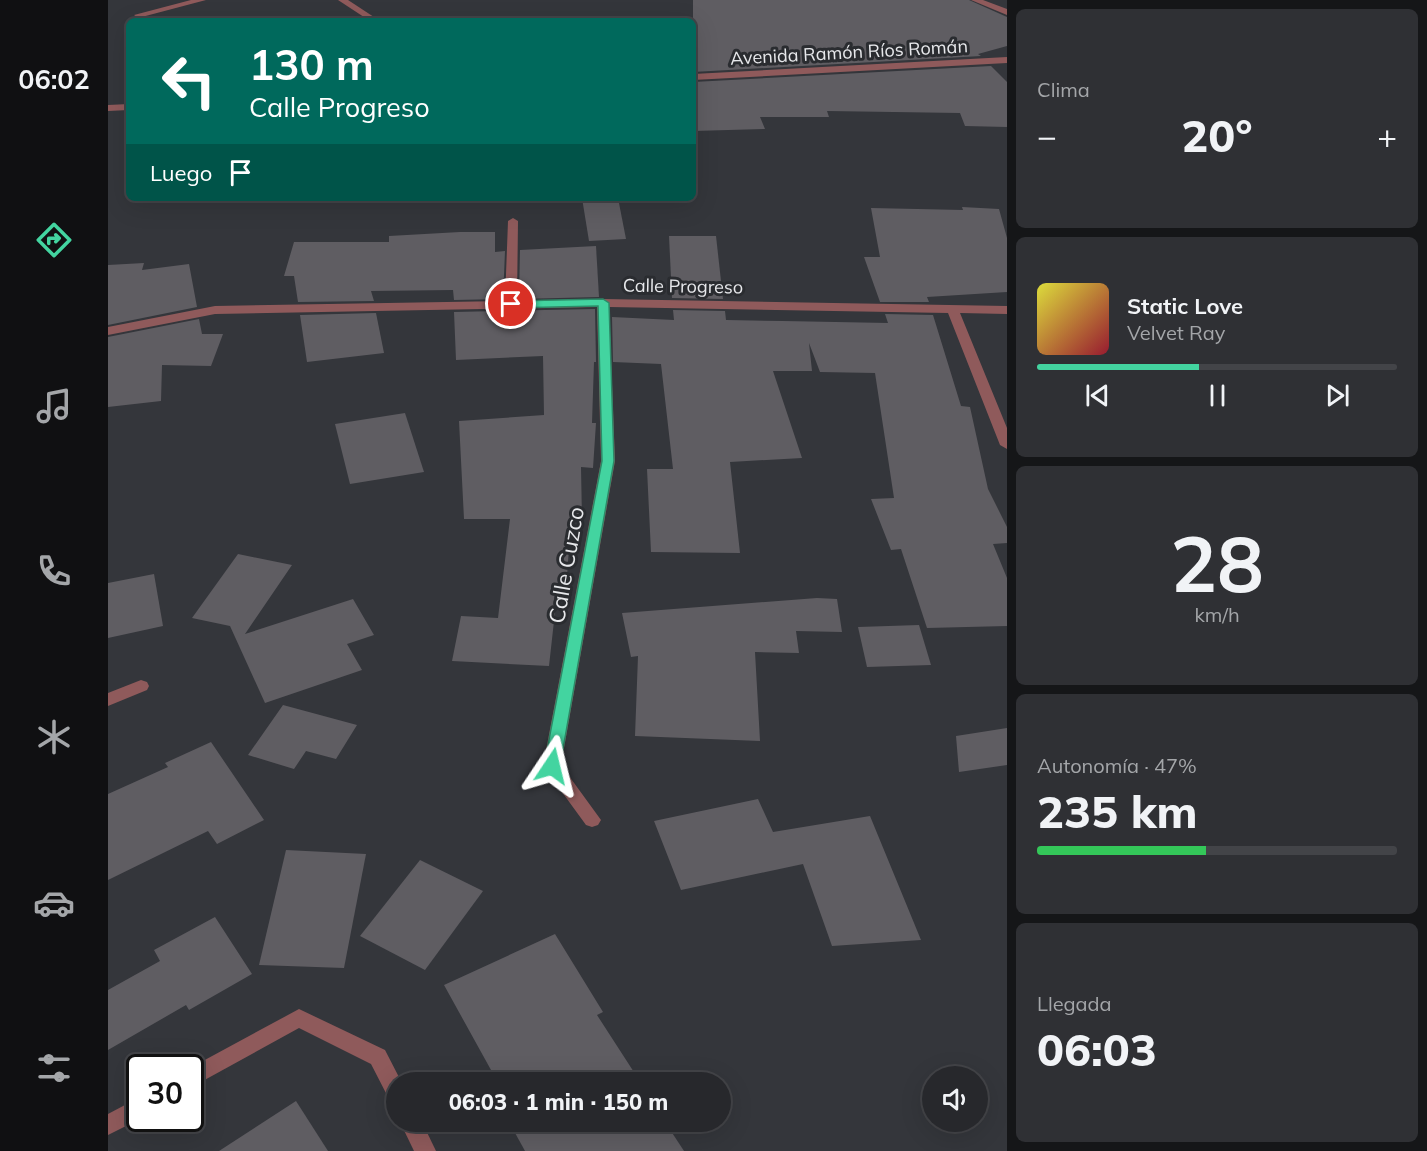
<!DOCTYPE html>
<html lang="es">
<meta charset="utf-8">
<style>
body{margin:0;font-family:Mulish,sans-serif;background:#2f3034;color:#f1f3f6;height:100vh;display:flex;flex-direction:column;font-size:22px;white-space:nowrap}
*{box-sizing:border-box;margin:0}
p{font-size:20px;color:#a4a6a9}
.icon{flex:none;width:33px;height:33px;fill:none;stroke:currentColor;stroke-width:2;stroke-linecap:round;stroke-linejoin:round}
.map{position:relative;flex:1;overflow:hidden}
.drawer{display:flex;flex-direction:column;gap:9px;padding:9px;background:#151618;width:420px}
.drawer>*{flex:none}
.hud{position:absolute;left:18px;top:18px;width:570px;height:183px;border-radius:9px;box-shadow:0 6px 24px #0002,0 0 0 2px #434448;background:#00695c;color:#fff;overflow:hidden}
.buttons{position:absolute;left:814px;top:1066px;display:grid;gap:12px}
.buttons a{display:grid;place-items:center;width:66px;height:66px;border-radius:50%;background:#27282c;box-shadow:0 6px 24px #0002,0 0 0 2px #434448;font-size:30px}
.speed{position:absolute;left:18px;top:1054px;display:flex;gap:12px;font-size:30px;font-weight:700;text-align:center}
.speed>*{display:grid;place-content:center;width:78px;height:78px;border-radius:50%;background:#27282c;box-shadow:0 6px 24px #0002,0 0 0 2px #434448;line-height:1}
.speed .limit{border:3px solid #111;border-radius:9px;background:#fff;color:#111}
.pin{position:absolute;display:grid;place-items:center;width:51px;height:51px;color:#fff;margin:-26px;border:3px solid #fff;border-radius:50%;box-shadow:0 2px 6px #0007}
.me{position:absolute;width:66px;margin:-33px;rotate:10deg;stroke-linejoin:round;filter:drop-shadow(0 0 4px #0008)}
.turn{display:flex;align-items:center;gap:21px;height:126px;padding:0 24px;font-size:27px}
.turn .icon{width:78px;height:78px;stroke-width:2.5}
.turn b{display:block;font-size:42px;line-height:51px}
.then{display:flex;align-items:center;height:57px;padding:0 24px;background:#0003;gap:12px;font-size:22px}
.big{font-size:45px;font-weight:800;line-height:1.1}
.drawer .card{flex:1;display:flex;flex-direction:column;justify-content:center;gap:9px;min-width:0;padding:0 21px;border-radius:9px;background:#2f3034}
.drawer .dial{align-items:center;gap:0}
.dial b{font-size:78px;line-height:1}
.song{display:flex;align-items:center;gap:18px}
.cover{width:72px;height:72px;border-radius:9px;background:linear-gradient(135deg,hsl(60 70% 55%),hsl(350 70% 35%))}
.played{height:6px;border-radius:3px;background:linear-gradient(90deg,#43d4a0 45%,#434448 45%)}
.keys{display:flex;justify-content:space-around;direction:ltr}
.heat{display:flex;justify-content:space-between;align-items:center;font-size:33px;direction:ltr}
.charge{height:9px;border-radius:4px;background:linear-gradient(90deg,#34c759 47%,#434448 0)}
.trip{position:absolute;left:278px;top:1072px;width:345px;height:60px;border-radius:30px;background:#27282c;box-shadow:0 6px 24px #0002,0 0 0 2px #434448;font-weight:800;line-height:60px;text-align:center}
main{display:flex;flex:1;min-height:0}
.tab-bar{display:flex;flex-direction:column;width:108px;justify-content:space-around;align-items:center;background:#101012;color:#a4a6a9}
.tab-bar .icon{width:42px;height:42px}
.tab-bar .on{color:#43d4a0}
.tab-bar b{font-size:27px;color:#f1f3f6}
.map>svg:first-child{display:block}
</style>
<main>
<nav class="tab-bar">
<b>06:02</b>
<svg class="icon on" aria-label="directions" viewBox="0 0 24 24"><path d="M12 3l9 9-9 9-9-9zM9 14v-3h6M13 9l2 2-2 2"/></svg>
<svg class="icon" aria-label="music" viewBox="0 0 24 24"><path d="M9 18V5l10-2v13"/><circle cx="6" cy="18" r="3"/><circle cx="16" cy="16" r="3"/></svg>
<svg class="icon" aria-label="phone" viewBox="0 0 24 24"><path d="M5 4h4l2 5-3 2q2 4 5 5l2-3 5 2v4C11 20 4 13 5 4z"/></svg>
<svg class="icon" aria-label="climate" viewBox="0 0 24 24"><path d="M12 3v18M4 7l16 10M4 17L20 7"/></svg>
<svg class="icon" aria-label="car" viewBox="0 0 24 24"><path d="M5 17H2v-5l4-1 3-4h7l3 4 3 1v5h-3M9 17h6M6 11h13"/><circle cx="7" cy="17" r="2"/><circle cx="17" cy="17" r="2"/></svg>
<svg class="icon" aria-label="filters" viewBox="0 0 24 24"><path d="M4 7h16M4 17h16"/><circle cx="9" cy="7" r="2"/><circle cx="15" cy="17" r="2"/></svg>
</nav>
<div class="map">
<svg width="899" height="1151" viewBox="0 0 899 1151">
<rect width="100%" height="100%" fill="#34363b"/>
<g fill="#5f5d62">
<polygon points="585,0 861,0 899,17 899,46 870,54 873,56 585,72"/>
<polygon points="883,66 899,82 899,127 857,126 852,113 719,111 721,117 652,117 657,129 585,131 585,82"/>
<polygon points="474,198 510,198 518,239 481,241"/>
<polygon points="854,207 891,209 899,238 899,292 819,297 821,302 772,302 756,257 772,257 763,208 855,210"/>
<polygon points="352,232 387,232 387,252 397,251 395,299 346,300 345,290 263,291 266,301 190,302 186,276 176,276 186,242 281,242 281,236"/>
<polygon points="561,236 608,236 615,299 564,298"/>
<polygon points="488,246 491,297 411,299 412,250"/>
<polygon points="36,263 34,270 81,264 89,307 0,325 0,265"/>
<polygon points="487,309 488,362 486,362 484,423 488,423 485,468 473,467 474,519 463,519 459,576 451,576 441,666 344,661 353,616 390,618 402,519 356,519 351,421 436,415 435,356 348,360 346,312"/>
<polygon points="565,310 617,311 618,320 675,321 780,323 777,314 825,315 853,406 862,407 880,489 899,527 899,543 885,544 899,578 899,626 819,628 793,549 783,550 763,499 786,498 767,373 712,372 701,343 704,371 665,371 694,458 622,462 632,553 543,552 539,469 565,469 553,364 505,362 504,317 566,320"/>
<polygon points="268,313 276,353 199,362 192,315"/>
<polygon points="91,319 94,334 115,334 103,366 54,365 53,401 0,407 0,337"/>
<polygon points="297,413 316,472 242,484 227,424"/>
<polygon points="130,554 184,565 137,634 245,599 266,635 239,644 254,670 157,703 122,626 84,618"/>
<polygon points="46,574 55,626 0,638 0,583"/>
<polygon points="709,598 729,599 734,632 688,631 691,653 647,652 652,741 527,736 530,656 523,657 514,613"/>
<polygon points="811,625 823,665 759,667 750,627"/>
<polygon points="175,705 249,725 228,759 198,751 186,769 140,755"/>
<polygon points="899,728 899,765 851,772 848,736"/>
<polygon points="103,742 156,820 109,844 100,831 0,880 0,794 60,767 57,763"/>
<polygon points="650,799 665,832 762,816 813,940 724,946 695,864 573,890 546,821"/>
<polygon points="178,850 258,854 236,968 151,965"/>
<polygon points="312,860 375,891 317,970 252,936"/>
<polygon points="107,917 144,974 81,1010 78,1005 0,1050 0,990 52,961 46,950"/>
<polygon points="447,934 495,1012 489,1015 533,1083 380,1083 375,1074 383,1070 336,985"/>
<polygon points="188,1101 220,1151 111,1151"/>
<polygon points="401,1122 557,1122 576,1151 417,1151"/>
</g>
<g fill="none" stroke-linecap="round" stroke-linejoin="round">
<g fill="#8f5a5b" fill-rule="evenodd">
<polygon points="83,0 98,0 30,18 26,15"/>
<polygon points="230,0 240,0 272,21 262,21"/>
<polygon points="863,0 875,0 899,9 899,15"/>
<polygon points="899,57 899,63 585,80 585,74"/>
<polygon points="21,104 21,110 0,111 0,105"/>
<polygon points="405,218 410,221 409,301 495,299 899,306 899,314 852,313 899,428 899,449 892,445 840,313 501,307 507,461 453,765 493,820 490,825 484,827 478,825 435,766 493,461 489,307 107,314 0,335 0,327 107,306 397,301 400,221"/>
<polygon points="33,680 39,682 41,686 39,690 0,706 0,693"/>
<polygon points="191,1009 277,1050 294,1083 288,1083 288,1102 281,1099 263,1064 191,1028 82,1088 82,1068"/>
<polygon points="32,1097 32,1119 0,1135 0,1114"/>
<polygon points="292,1122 314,1122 328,1151 306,1151"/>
</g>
</g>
<polygon fill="#43d4a0" stroke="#2c8a68" stroke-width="1.5" points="495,299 501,303 506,461 452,766 444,772 436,766 494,461 490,306 403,308 398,304 403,301"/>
<g text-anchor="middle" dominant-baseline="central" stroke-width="6" stroke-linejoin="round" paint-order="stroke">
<g font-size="18" fill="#e7e8eb" stroke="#2a2c30">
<text transform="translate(741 52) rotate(-3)">Avenida Ramón Ríos Román</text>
<text transform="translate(575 286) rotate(1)">Calle Progreso</text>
</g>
<g font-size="22" fill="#e7e8eb" stroke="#2a2c30">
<text transform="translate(458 565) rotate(-80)">Calle Cuzco</text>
</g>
</g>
</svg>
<div class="buttons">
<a><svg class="icon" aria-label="sound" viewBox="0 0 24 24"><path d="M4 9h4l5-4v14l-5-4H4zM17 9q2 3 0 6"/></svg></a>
</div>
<div class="speed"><div class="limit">30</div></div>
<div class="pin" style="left:403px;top:304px;background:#d93025"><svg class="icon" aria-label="arrive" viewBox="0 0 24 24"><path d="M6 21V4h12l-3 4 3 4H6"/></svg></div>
<svg class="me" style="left:444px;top:766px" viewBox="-20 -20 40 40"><path d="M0-17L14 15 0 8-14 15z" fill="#43d4a0" stroke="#fff" stroke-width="4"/></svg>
<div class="trip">06:03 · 1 min · 150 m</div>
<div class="hud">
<div class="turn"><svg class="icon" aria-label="left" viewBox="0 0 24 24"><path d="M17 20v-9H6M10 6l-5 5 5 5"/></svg><div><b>130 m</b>Calle Progreso</div></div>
<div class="then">Luego<svg class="icon" aria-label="arrive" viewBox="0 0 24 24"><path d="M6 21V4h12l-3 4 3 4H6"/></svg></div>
</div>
</div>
<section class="drawer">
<div class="card"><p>Clima</p>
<div class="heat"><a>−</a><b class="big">20°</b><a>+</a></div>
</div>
<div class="card">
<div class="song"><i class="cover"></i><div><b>Static Love</b><p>Velvet Ray</p></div></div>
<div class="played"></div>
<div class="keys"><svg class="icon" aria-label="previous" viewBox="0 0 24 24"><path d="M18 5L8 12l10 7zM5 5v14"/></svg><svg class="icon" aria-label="pause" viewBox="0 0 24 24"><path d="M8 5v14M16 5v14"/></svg><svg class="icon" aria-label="next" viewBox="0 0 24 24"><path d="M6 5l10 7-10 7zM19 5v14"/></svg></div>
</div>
<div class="card dial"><b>28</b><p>km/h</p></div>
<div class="card"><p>Autonomía · 47%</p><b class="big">235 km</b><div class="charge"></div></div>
<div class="card"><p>Llegada</p><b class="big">06:03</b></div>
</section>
</main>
